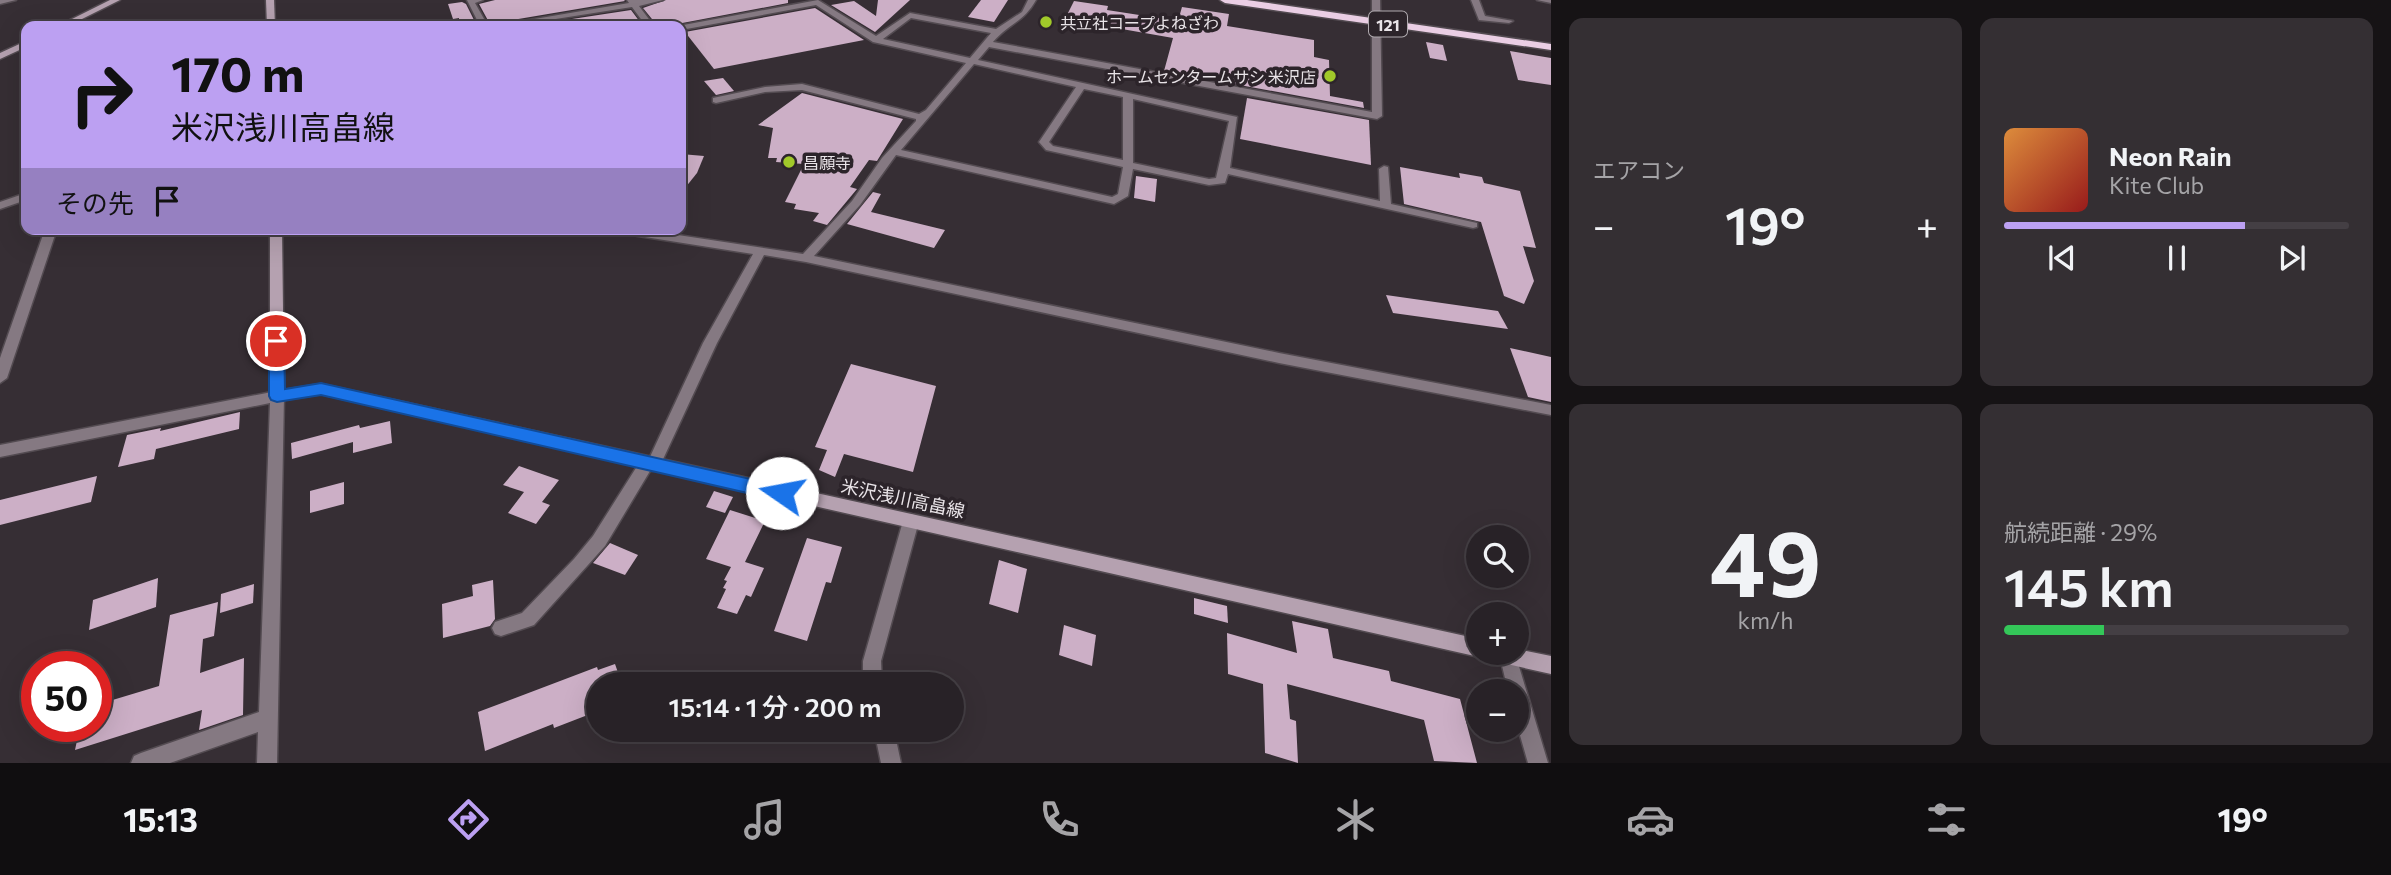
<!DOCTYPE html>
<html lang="ja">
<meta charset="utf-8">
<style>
body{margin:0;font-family:Commissioner,"Noto Sans JP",sans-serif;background:#342f33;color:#f1f3f6;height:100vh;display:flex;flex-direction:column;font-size:26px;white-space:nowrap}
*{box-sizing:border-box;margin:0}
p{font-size:23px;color:#a5a4a7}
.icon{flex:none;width:38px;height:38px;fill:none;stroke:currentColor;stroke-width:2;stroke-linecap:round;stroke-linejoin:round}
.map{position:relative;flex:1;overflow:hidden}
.panel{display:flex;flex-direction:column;gap:18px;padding:18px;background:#161315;width:840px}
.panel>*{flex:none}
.guide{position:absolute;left:21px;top:21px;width:665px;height:214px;border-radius:14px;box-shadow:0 7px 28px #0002,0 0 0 2px #443f44;background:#bca0f2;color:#111;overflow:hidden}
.buttons{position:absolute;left:1466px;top:525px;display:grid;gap:14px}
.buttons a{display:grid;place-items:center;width:63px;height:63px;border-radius:50%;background:#282227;box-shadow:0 7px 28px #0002,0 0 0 2px #443f44;font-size:35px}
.speed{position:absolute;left:21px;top:651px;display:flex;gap:14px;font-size:35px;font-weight:700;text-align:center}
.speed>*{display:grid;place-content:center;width:91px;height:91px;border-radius:50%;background:#282227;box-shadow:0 7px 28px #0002,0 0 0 2px #443f44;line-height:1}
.speed .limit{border:10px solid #d22;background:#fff;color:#111}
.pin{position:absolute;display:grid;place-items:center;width:60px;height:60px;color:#fff;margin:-30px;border:4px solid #fff;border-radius:50%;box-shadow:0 2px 7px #0007}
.me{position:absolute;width:77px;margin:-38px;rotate:282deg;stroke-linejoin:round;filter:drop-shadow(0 0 5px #0008)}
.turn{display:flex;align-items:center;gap:24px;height:147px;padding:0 35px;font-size:32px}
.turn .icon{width:91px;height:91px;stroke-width:2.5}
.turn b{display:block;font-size:49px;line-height:60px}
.then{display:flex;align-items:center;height:66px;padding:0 35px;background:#0003;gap:14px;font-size:26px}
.big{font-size:52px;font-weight:600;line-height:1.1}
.panel .card{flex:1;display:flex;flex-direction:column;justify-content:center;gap:10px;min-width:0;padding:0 24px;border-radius:14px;background:#342f33}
.panel .dial{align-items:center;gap:0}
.dial b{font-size:91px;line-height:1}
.song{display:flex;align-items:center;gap:21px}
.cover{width:84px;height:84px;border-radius:10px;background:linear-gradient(135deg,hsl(30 70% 55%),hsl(0 70% 35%))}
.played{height:7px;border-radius:4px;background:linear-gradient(90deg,#bca0f2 70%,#443f44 70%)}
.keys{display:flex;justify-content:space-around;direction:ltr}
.heat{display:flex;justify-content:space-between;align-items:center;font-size:38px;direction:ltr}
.charge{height:10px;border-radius:5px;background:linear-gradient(90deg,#34c759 29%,#443f44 0)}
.panel .tiles{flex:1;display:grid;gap:18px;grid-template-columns:repeat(2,1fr)}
.trip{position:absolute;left:586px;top:672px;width:378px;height:70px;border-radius:35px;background:#282227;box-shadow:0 7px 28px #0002,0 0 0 2px #443f44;font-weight:600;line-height:70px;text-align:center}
.tab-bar{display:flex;height:112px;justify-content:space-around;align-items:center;background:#100e10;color:#a5a4a7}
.tab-bar .icon{width:49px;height:49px}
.tab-bar .current{color:#bca0f2}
.tab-bar b{font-size:32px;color:#f1f3f6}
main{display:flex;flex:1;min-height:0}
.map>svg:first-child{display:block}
</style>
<main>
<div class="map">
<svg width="1551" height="763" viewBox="0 0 1551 763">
<rect width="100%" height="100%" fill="#362e34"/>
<g fill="#ccafc6">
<polygon points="495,0 624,0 625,1 494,23 491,26 479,4"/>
<polygon points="666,0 788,0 788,3 677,24 675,22 656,24 643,8"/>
<polygon points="878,0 910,0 875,32 831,5 854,1 876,16"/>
<polygon points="981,0 1008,0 994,22 968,17"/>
<polygon points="1074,1 1108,6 1107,10 1178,21 1182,7 1229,14 1227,26 1314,40 1314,57 1329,60 1330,96 1363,102 1364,108 1164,71 1173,38 1065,19"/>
<polygon points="462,2 466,4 477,26 459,26 459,18 453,19 448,4"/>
<polygon points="815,8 864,40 714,69 685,32"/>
<polygon points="631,10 643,26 526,26"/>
<polygon points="1426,42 1443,45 1447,61 1430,58"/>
<polygon points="1510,51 1551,58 1551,85 1518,80"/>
<polygon points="723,78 734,91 716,95 704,81"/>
<polygon points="802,93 903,119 877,161 869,160 850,187 857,189 827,225 813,221 819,213 794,209 796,204 785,202 804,164 776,162 777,158 768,158 773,128 758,125"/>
<polygon points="1247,98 1369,120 1371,165 1240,139"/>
<polygon points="681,154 704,156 697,173 681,193"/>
<polygon points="1400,167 1460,178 1459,173 1482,177 1484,183 1520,191 1536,248 1523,246 1534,281 1524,304 1504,296 1481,222 1404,204"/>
<polygon points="1136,176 1157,179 1155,202 1134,198"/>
<polygon points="873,192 881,194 871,212 945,230 934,248 847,224"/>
<polygon points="1386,295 1498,311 1508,329 1393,313"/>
<polygon points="1510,348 1551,357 1551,402 1528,397"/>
<polygon points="851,364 936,386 913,472 844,454 835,477 819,470 827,450 815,447"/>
<polygon points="240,412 239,429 156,449 154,459 118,467 127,435 161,428 160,431"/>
<polygon points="390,421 392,443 353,453 353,442 292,459 291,443 359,425 360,428"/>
<polygon points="519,466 559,480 542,502 550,505 536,524 508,513 524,492 503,485"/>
<polygon points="97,476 91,502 0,525 0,500"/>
<polygon points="344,482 344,504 310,513 310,491"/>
<polygon points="714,491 733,497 725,513 706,507"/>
<polygon points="730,510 765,521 745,562 764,568 751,597 746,595 737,614 717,608 726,589 723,588 727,581 724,580 731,567 706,559"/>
<polygon points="807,538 842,547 831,583 826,582 807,641 774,631"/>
<polygon points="610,543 638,555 625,575 593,563"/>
<polygon points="999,560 1027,569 1018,613 989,604"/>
<polygon points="158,578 156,607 89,630 93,600"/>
<polygon points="493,580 495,619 490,626 443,638 442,604 473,596 472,585"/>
<polygon points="254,584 253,603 220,613 221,594"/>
<polygon points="1194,598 1227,606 1228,623 1194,614"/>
<polygon points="218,602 214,636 203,639 200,673 244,658 243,715 199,730 202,710 75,750 80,726 96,726 96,705 159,686 170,615"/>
<polygon points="1292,621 1328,629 1333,658 1389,671 1391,681 1460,699 1477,763 1434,761 1424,720 1287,684 1290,719 1296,721 1298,763 1265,753 1263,684 1228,674 1227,633 1297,653"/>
<polygon points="1064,625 1096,635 1092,666 1059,655"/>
<polygon points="615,664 622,684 598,684 598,711 554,728 553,724 485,751 478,712 597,667 598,670"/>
</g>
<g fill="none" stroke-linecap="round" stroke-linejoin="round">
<g stroke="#534b51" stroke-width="3">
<g id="minor">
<polygon points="0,0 16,0 0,4"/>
<polygon points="467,0 483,0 475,3 488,26 480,26"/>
<polygon points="627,0 663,0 639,6 654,26 646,26 632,7 511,26 494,26 629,3"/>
<path d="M818,0L876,36L910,13L996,29L1022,12L1028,0H1036C1024,22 1008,24 993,42L1372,112V0H1380L1382,116L1377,119L989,47L978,60L1237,117L1230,168L1380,201L1379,169L1384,166L1388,167L1391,204L1477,223V227L1473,228L1228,174L1225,183L1209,185L1133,169L1128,196L1114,204L896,155L860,205L814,256L1279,353L1551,405V415L1279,363L806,262L764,255L717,343L658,470L650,471L605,546L534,625L501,636L495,634L492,628L495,622L522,613L574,559L593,536L641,460L649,459L703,343L753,254L613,232L607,229H638L803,254L852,201L882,158L916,121V119L802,90L765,92L716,103L713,102V98L765,87L802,84L919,114L926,110L966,63L873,42L816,5L681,30V26H678ZM911,18L991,33L970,58L883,39ZM974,64L1076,87L1039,142L1046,150L1123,167L1118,194L1112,197L901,150ZM1084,89L1123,97V160L1053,146L1049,142ZM1133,99L1229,121L1216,178L1209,179L1133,163Z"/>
<polygon points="1471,0 1479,0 1485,16 1513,21 1509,23 1479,20"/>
<polygon points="1537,0 1551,0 1551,3"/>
<polygon points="26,193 26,200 0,209 0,202"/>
<polygon points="45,229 57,229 7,378 0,383 0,358"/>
<polygon points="277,391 284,396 277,763 257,763 258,732 170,763 131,763 134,756 141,753 259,712 270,403 0,457 0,445"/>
<polygon points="911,514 917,516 919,521 881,661 882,684 863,684 863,661 903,521 905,516"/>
<polygon points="1499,653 1515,653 1548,763 1528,763 1517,725 1517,691 1508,691"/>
<polygon points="874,730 894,730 901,763 881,763"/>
</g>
</g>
<g stroke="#534b51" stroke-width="3">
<g id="secondary">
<polygon points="110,0 120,0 68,26 58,26"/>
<polygon points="266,0 274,0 275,26 267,26"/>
<polygon points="26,41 26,47 0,59 0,53"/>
<polygon points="270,229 282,229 284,390 321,384 1479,639 1479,653 1486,653 1479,657 321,394 277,401 272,400 270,396"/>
<polygon points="1517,649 1551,656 1551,674 1498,662 1491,659 1489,653 1517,653"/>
</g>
</g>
<g stroke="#534b51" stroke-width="3">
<polygon id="trunk" points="1220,0 1247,0 1551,44 1551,50 1225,3"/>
</g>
<use href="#minor" fill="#857982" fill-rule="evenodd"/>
<use href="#secondary" fill="#b5a1b0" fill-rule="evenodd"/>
<use href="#trunk" fill="#eacee4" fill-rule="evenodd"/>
</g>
<polygon fill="#1a73e8" stroke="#114b97" stroke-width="2" points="276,336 284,341 285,389 321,383 782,486 788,488 791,493 788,498 782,501 321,395 277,402 271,400 269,396 269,341"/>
<g fill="#a1c92a" stroke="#2c242a" stroke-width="2.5">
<circle cx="1046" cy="22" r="7"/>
<circle cx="1330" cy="76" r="7"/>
<circle cx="789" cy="162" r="7"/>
</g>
<g text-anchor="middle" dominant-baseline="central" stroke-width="7" stroke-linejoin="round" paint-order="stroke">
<g font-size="16" fill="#e9e4e8" stroke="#2c242a" text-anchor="start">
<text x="1060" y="22">共立社コープよねざわ</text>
<text x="1316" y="76" text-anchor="end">ホームセンタームサシ 米沢店</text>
<text x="803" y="162">昌願寺</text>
</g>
<rect fill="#2c242a" stroke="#b0aaaf" stroke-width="2" x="1369" y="11.5" width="38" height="25" rx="5"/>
<g font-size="16" font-weight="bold" fill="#e9e4e8">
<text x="1388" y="24">121</text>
</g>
<g font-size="18" fill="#e9e4e8" stroke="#2c242a">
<text transform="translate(903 498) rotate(12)">米沢浅川高畠線</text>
</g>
</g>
</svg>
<div class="buttons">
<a><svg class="icon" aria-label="search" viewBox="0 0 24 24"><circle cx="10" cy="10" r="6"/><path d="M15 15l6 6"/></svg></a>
<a>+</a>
<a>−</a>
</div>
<div class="speed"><div class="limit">50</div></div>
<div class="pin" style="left:276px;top:341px;background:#d93025"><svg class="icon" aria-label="arrive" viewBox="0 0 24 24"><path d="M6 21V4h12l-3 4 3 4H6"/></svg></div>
<svg class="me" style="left:782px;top:493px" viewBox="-20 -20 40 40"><circle r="19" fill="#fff"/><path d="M0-13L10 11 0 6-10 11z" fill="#1a73e8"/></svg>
<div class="trip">15:14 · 1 分 · 200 m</div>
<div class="guide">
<div class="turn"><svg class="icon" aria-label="right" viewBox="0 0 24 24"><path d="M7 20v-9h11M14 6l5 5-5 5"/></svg><div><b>170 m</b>米沢浅川高畠線</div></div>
<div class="then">その先<svg class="icon" aria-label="arrive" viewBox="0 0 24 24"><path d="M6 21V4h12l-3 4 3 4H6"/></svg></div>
</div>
</div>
<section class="panel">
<div class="tiles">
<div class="card"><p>エアコン</p>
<div class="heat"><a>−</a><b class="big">19°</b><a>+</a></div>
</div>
<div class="card">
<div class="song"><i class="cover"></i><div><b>Neon Rain</b><p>Kite Club</p></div></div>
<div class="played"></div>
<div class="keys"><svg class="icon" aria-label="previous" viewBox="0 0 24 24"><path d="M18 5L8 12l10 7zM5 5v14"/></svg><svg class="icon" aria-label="pause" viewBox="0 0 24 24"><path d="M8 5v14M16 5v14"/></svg><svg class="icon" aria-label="next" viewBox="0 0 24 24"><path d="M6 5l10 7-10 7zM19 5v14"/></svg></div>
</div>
<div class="card dial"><b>49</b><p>km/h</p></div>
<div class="card"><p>航続距離 · 29%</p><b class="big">145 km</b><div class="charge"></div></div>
</div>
</section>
</main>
<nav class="tab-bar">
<b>15:13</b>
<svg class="icon current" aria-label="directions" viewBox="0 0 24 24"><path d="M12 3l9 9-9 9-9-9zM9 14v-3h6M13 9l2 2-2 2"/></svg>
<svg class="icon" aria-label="music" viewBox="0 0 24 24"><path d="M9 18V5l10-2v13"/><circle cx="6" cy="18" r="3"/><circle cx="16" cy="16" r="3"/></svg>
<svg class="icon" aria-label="phone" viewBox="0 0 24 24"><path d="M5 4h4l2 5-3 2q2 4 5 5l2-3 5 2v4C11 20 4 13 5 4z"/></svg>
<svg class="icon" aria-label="climate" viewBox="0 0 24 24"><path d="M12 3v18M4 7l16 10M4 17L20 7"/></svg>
<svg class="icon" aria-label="car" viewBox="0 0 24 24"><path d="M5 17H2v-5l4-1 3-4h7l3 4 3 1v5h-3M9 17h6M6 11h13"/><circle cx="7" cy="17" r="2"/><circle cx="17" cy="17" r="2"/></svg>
<svg class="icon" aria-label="filters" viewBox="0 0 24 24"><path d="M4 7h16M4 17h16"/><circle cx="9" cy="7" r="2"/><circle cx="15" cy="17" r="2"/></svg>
<b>19°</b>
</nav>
